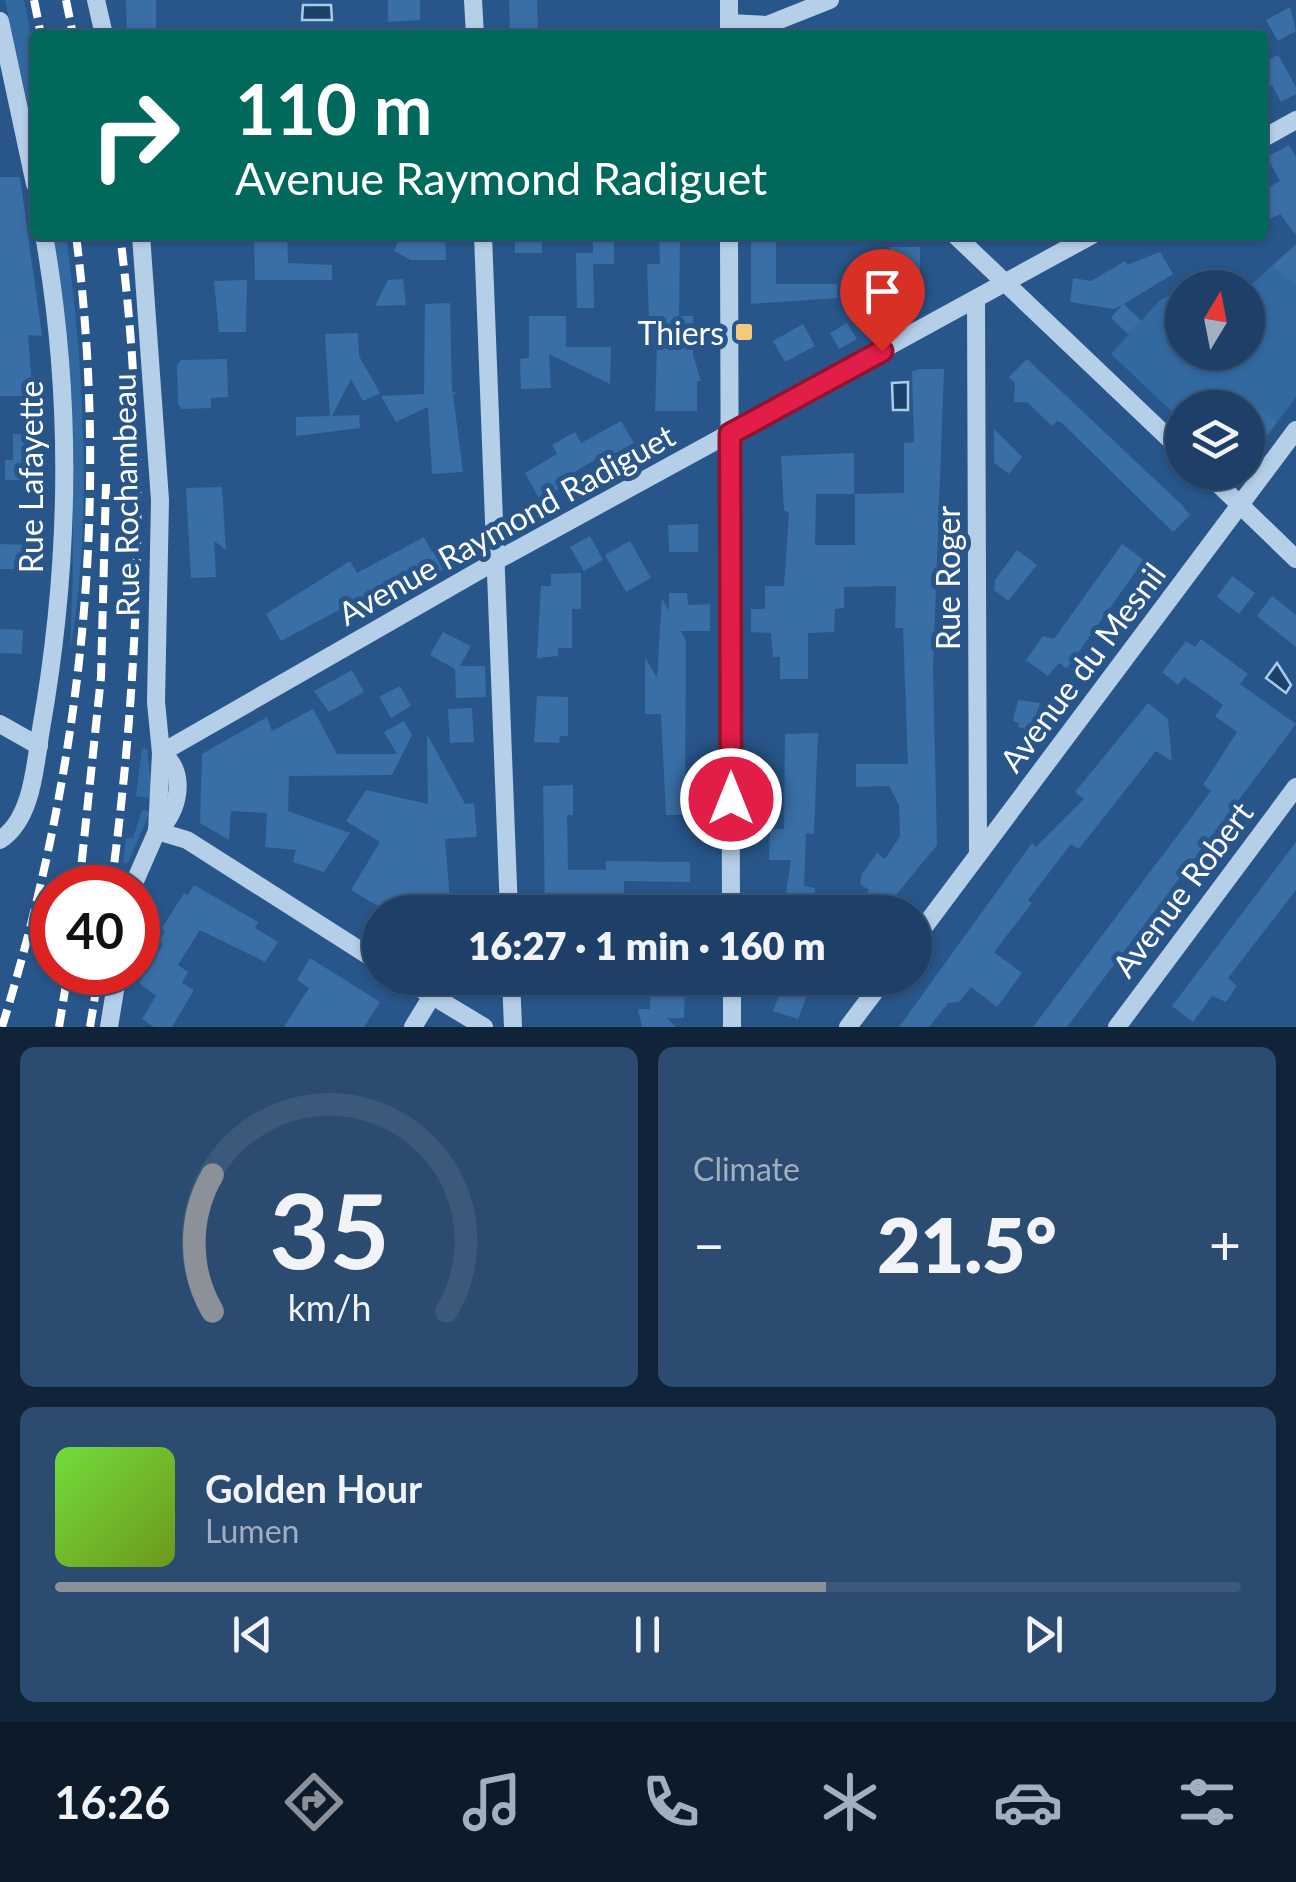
<!DOCTYPE html>
<meta charset="utf-8">
<style>
body{margin:0;font-family:Lato,sans-serif;background:#2b4b71;color:#f1f3f6;height:100vh;display:flex;flex-direction:column;font-size:38px;white-space:nowrap}
*{box-sizing:border-box;margin:0}
p{font-size:32px;color:#a1afc0}
.icon{flex:none;width:55px;height:55px;fill:none;stroke:currentColor;stroke-width:2;stroke-linecap:round;stroke-linejoin:round}
.map{position:relative;height:1027px;overflow:hidden}
.details{display:flex;flex-direction:column;gap:20px;padding:20px;background:#102339;flex:1}
.details>*{flex:none}
.guide{position:absolute;left:30px;top:30px;width:1238px;height:210px;border-radius:10px;box-shadow:0 2px 8px #0004,0 0 0 2px #3c597c;background:#00695c;color:#fff;overflow:hidden}
.needle{width:65px;rotate:10deg}
.fabs{position:absolute;left:1165px;top:270px;display:grid;gap:20px}
.fabs a{display:grid;place-items:center;width:100px;height:100px;border-radius:50%;background:#1e4068;box-shadow:0 2px 8px #0004,0 0 0 2px #3c597c;font-size:50px}
.speed{position:absolute;left:30px;top:865px;display:flex;gap:20px;font-size:50px;font-weight:700;text-align:center}
.speed>*{display:grid;place-content:center;width:130px;height:130px;border-radius:50%;background:#1e4068;box-shadow:0 2px 8px #0004,0 0 0 2px #3c597c;line-height:1}
.speed .limit{border:15px solid #d22;background:#fff;color:#111}
.pin{position:absolute;display:grid;place-items:center;width:85px;height:85px;color:#fff;margin:-102px -42px;border-radius:50% 50% 50% 0;rotate:-45deg;box-shadow:0 0 10px #0007}
.pin .icon{rotate:45deg}
.me{position:absolute;width:110px;margin:-55px;rotate:0deg;stroke-linejoin:round;filter:drop-shadow(0 0 8px #0008)}
.turn{display:flex;align-items:center;gap:35px;height:210px;padding:0 40px;font-size:45px}
.turn .icon{width:130px;height:130px;stroke-width:2.5}
.turn b{display:block;font-size:70px;line-height:85px}
.big{font-size:75px;font-weight:800;line-height:1.1}
.details .widget{flex:1;display:flex;flex-direction:column;justify-content:center;gap:15px;min-width:0;padding:0 35px;border-radius:15px;background:#2b4b71}
.details .dial{align-items:center;gap:0}
.dial svg{height:260px;overflow:visible;fill:none;stroke:#3c597c;stroke-width:7;stroke-linecap:round;text-anchor:middle}
.dial text{fill:#f1f3f6;stroke:none}
.song{display:flex;align-items:center;gap:30px}
.cover{width:120px;height:120px;border-radius:15px;background:linear-gradient(135deg,hsl(100 70% 55%),hsl(80 70% 35%))}
.played{height:10px;border-radius:5px;background:linear-gradient(90deg,#8c9099 65%,#3c597c 65%)}
.keys{display:flex;justify-content:space-around;direction:ltr}
.heat{display:flex;justify-content:space-between;align-items:center;font-size:55px;direction:ltr}
.details .tiles{flex:1;display:grid;gap:20px;grid-template-columns:1fr 1fr}
.widget:last-child{grid-column:span 2}
.trip{position:absolute;left:362px;top:895px;width:570px;height:100px;border-radius:50px;background:#1e4068;box-shadow:0 2px 8px #0004,0 0 0 2px #3c597c;font-weight:800;line-height:100px;text-align:center}
.dock{display:flex;height:160px;justify-content:space-around;align-items:center;background:#0c1a2a;color:#a1afc0}
.dock .icon{width:70px;height:70px}
.dock .current{color:#8c9099}
.dock b{font-size:45px;color:#f1f3f6}
.map>svg:first-child{display:block}
</style>
<div class="map">
<svg width="1296" height="1027" viewBox="0 0 1296 1027">
<rect width="100%" height="100%" fill="#28568a"/>
<g fill="#3369a1">
<path d="M5,0H24C35,47 35,91 35,139Z"/>
<path d="M53,235H66C84,366 93,522 70,652C77,505 72,381 53,235Z"/>
<polygon points="1272,266 1296,284 1296,397 1248,461 1248,408 1182,408 1182,421 1111,354 1160,300 1182,290 1182,352 1248,352 1248,288"/>
<polygon points="142,748 147,749 153,799 136,796"/>
<polygon points="142,810 150,812 128,862 123,863 126,838 133,838"/>
</g>
<g fill="#1c416a" stroke="#aacae9" stroke-width="2.5">
<polygon points="303,5 331,5 332,20 302,20"/>
<polygon points="908,382 908,410 893,410 892,383"/>
<polygon points="1277,663 1291,685 1286,693 1266,678"/>
</g>
<g fill="#396ea6">
<polygon points="126,0 156,0 156,29 149,29 150,35 127,35"/>
<polygon points="388,0 420,0 420,20 388,22"/>
<polygon points="509,0 537,0 538,32 510,33"/>
<polygon points="1290,7 1296,31 1278,41 1266,20"/>
<polygon points="1278,55 1296,87 1296,94 1281,102 1272,85 1262,90 1262,63"/>
<polygon points="1289,145 1296,157 1296,235 1280,214 1262,223 1262,192 1280,181 1267,157"/>
<polygon points="0,177 20,177 42,336 28,335 33,396 0,396"/>
<polygon points="254,235 287,235 288,263 332,265 332,280 255,280"/>
<polygon points="401,235 445,235 446,260 411,260 394,251"/>
<rect x="515" y="235" width="27" height="18"/>
<polygon points="593,235 614,235 614,264 593,264 593,256 594,308 577,308 576,253 593,253"/>
<polygon points="659,235 680,235 679,316 693,316 693,355 701,381 697,381 697,411 655,411 657,347 650,347 647,264 660,264"/>
<polygon points="751,235 776,235 776,284 837,284 837,298 751,304"/>
<polygon points="1296,244 1296,285 1272,266"/>
<rect x="890" y="247" width="30" height="42"/>
<polygon points="1160,252 1173,274 1124,304 1141,321 1128,334 1111,318 1122,305 1114,309 1070,302 1073,278 1091,281 1125,261 1127,265"/>
<polygon points="403,279 406,305 375,306 388,280"/>
<polygon points="247,280 246,332 219,332 214,281"/>
<polygon points="876,289 886,308 857,325 846,304"/>
<polygon points="450,303 452,392 458,393 453,395 463,472 432,474 428,407 396,422 381,396 424,394 425,304"/>
<polygon points="529,316 566,316 566,347 611,347 610,384 549,354 551,388 521,389 520,359 529,358"/>
<polygon points="847,323 857,339 839,349 830,333"/>
<polygon points="803,324 815,346 785,362 773,341"/>
<polygon points="358,333 359,356 380,393 363,401 351,379 332,416 359,415 360,428 296,436 296,417 330,416 325,334"/>
<polygon points="227,359 228,397 211,398 211,408 182,409 178,404 177,365 181,360"/>
<polygon points="1027,359 1182,505 1190,515 1173,532 1062,423 1057,421 1052,426 1027,402 1014,402 1015,383 1009,377"/>
<polygon points="918,369 944,369 933,668 937,845 891,901 906,912 852,912 869,890 860,884 862,874 877,853 885,859 900,836 899,805 889,786 856,787 856,764 908,764 903,628 895,628 896,586 844,587 844,608 835,609 834,632 808,633 808,679 780,679 780,657 773,657 771,633 751,632 751,609 765,609 765,586 784,586 789,513 784,510 781,456 854,453 854,494 816,494 815,545 855,545 855,494 904,493 904,443 914,442 912,372"/>
<polygon points="1248,400 1277,422 1263,441 1248,429"/>
<polygon points="621,421 634,443 612,455 610,451 561,480 564,486 540,500 525,473 557,454 552,445 575,432 581,443"/>
<polygon points="994,429 1022,457 1009,474 994,463"/>
<polygon points="13,434 43,434 42,480 5,480 5,460 13,460"/>
<polygon points="222,487 226,550 214,541 216,577 191,578 186,488"/>
<polygon points="698,524 698,552 669,552 668,525"/>
<polygon points="590,536 603,560 584,571 570,547"/>
<polygon points="424,537 432,552 449,541 460,560 362,616 354,602 281,641 266,614 350,561 357,573"/>
<polygon points="630,541 651,578 626,592 605,555"/>
<polygon points="0,544 26,545 25,569 0,569"/>
<polygon points="1122,544 1144,560 1070,664 1066,668 1059,663 1048,676 1026,660 1043,636 1054,639"/>
<polygon points="1017,550 1037,565 1008,601 994,590 995,580"/>
<polygon points="581,573 581,609 572,609 572,648 558,648 558,656 537,658 541,586 551,586 551,574"/>
<polygon points="1232,576 1255,593 1239,614 1217,597"/>
<polygon points="669,593 687,593 688,605 710,604 710,631 681,631 686,641 685,786 695,786 695,815 666,815 661,714 645,714 645,657 657,678 662,598 669,611"/>
<polygon points="1272,596 1296,615 1296,647 1257,616"/>
<polygon points="0,629 23,630 22,654 0,653"/>
<polygon points="443,632 471,646 460,666 485,666 486,697 456,698 455,669 430,655"/>
<polygon points="1201,639 1248,674 1240,684 1296,724 1067,1027 1033,1027 1211,791 1203,785 1237,732 1215,716 1223,705 1184,677 1178,685 1162,672 1186,641 1195,647"/>
<polygon points="352,670 364,692 329,712 314,691"/>
<polygon points="400,686 411,706 391,718 379,697"/>
<polygon points="537,696 568,697 568,736 560,736 559,743 534,742"/>
<polygon points="1018,700 1040,703 1037,712 1054,717 1041,734 1018,727 1019,723 1013,721"/>
<polygon points="1148,703 1168,719 1172,761 1156,751 1079,849 1071,844 1028,900 1032,903 994,952 1022,973 997,1007 971,987 959,1002 948,1003 929,1027 899,1027 1032,843 1036,847 1084,799 1075,792"/>
<polygon points="472,708 474,742 450,743 448,709"/>
<polygon points="313,709 337,754 397,754 384,732 404,721 412,735 392,775 289,776 288,811 350,833 324,872 293,862 296,850 265,847 267,813 231,811 229,840 200,823 202,754 267,717 272,731"/>
<polygon points="818,733 814,834 806,833 804,886 815,888 811,912 783,912 791,860 769,860 770,829 784,829 785,734"/>
<polygon points="427,734 465,804 474,803 477,837 445,839 450,902 443,912 388,912 351,890 380,842 346,821 366,790 428,804"/>
<polygon points="573,785 573,815 567,815 568,870 606,870 606,861 690,862 690,882 624,881 624,907 606,907 606,912 545,912 543,786"/>
<polygon points="1296,842 1296,890 1228,978 1237,986 1226,1002 1212,996 1193,1022 1172,1006"/>
<polygon points="194,885 258,922 255,928 278,942 265,962 200,930 178,965 188,972 182,983 194,990 172,1027 154,1027 142,1019 156,996 139,983 163,944 159,941 165,931 162,928 184,893 188,895"/>
<polygon points="310,958 380,1002 364,1027 284,1027 309,988 297,980"/>
<polygon points="651,978 685,978 684,1018 667,1018 676,1027 642,1027 638,1009 650,1009"/>
<polygon points="784,982 809,990 798,1019 773,1011"/>
</g>
<g fill="none" stroke-linecap="round" stroke-linejoin="round">
<g stroke="#b5cfe9" stroke-width="18">
<polyline points="96,0 104,35"/>
<polyline points="473,0 475,35"/>
<polyline points="729,0 729,34"/>
<polyline points="0,21 35,184"/>
<polyline points="729,23 767,25 830,0"/>
<polyline points="1262,139 1296,120"/>
<polyline points="483,235 509,912"/>
<polyline points="729,235 731,912"/>
<polyline points="955,235 1182,451"/>
<polyline points="976,301 978,855"/>
<polyline points="1206,472 1296,559"/>
<polyline points="0,724 39,746"/>
<polyline points="161,753 496,561 1092,235"/>
<polyline points="157,831 187,840 380,963"/>
<path d="M157,831C179,814 188,770 161,753"/>
<path d="M0,840C33,819 35,764 41,729C70,565 73,400 44,235"/>
<polyline points="132,888 157,831 161,753 156,702 160,500 141,235"/>
<polyline points="915,939 1296,430"/>
<polyline points="403,978 484,1027"/>
<polyline points="511,978 513,1027"/>
<polyline points="732,978 732,1027"/>
<polyline points="109,1027 118,972"/>
<polyline points="413,1027 432,996"/>
<polyline points="848,1027 885,978"/>
<polyline points="1117,1027 1296,787"/>
</g>
<g stroke="#fff" stroke-width="8" stroke-dasharray="18 8" stroke-linecap="butt">
<polyline points="34,0 41,35"/>
<polyline points="66,0 73,35"/>
<polyline points="79,888 101,677 106,484"/>
<path d="M111,888C140,672 148,451 120,235"/>
<path d="M2,1027C82,768 110,505 76,235"/>
<polyline points="59,1027 68,972"/>
<polyline points="90,1027 99,972"/>
</g>
</g>
<g fill="none" stroke-linecap="round" stroke-linejoin="round">
<g stroke="#92132f" stroke-width="25">
<polyline id="route" points="731,799 730,434 882,351"/>
</g>
<use href="#route" stroke="#e11d48" stroke-width="18"/>
</g>
<rect fill="#f1ca7c" stroke="#28568a" stroke-width="4" x="734" y="322" width="20" height="20" rx="5"/>
<g text-anchor="middle" dominant-baseline="central" stroke-width="10" stroke-linejoin="round" paint-order="stroke">
<g font-size="32" fill="#fff" stroke="#28568a" text-anchor="end">
<text x="724" y="332">Thiers</text>
</g>
<g font-size="32" fill="#fff" stroke="#28568a">
<text transform="translate(30 477) rotate(-90)">Rue Lafayette</text>
<text transform="translate(125 495) rotate(-91)">Rue Rochambeau</text>
<text transform="translate(506 524) rotate(-29)">Avenue Raymond Radiguet</text>
<text transform="translate(947 578) rotate(-90)">Rue Roger</text>
<text transform="translate(1082 667) rotate(-53)">Avenue du Mesnil</text>
<text transform="translate(1182 889) rotate(-53)">Avenue Robert</text>
</g>
</g>
</svg>
<div class="fabs">
<a><svg class="needle" viewBox="-14 -14 28 28"><path d="M0-13l5 13h-10z" fill="#e53935"/><path d="M0 13l5-13h-10z" fill="#a1afc0"/></svg></a>
<a><svg class="icon" aria-label="layers" viewBox="0 0 24 24"><path d="M12 4l9 5-9 5-9-5zM3 14l9 5 9-5"/></svg></a>
</div>
<div class="speed"><div class="limit">40</div></div>
<div class="pin" style="left:882px;top:351px;background:#d93025"><svg class="icon" aria-label="arrive" viewBox="0 0 24 24"><path d="M6 21V4h12l-3 4 3 4H6"/></svg></div>
<svg class="me" style="left:731px;top:799px" viewBox="-20 -20 40 40"><circle r="17" fill="#e11d48" stroke="#fff" stroke-width="3"/><path d="M0-11L8 9 0 5-8 9z" fill="#fff"/></svg>
<div class="trip">16:27 · 1 min · 160 m</div>
<div class="guide">
<div class="turn"><svg class="icon" aria-label="right" viewBox="0 0 24 24"><path d="M7 20v-9h11M14 6l5 5-5 5"/></svg><div><b>110 m</b>Avenue Raymond Radiguet</div></div>
</div>
</div>
<section class="details">
<div class="tiles">
<div class="widget dial"><svg viewBox="0 0 100 80">
<path d="M14 69A42 42 0 1 1 86 69"/>
<path d="M14 69A42 42 0 0 1 14 27" stroke="#8c9099"/>
<text x="50" y="56" font-size="32" font-weight="700">35</text>
<text x="50" y="72" font-size="11">km/h</text>
</svg></div>
<div class="widget"><p>Climate</p>
<div class="heat"><a>−</a><b class="big">21.5°</b><a>+</a></div>
</div>
<div class="widget">
<div class="song"><i class="cover"></i><div><b>Golden Hour</b><p>Lumen</p></div></div>
<div class="played"></div>
<div class="keys"><svg class="icon" aria-label="previous" viewBox="0 0 24 24"><path d="M18 5L8 12l10 7zM5 5v14"/></svg><svg class="icon" aria-label="pause" viewBox="0 0 24 24"><path d="M8 5v14M16 5v14"/></svg><svg class="icon" aria-label="next" viewBox="0 0 24 24"><path d="M6 5l10 7-10 7zM19 5v14"/></svg></div>
</div>
</div>
</section>
<nav class="dock">
<b>16:26</b>
<svg class="icon current" aria-label="directions" viewBox="0 0 24 24"><path d="M12 3l9 9-9 9-9-9zM9 14v-3h6M13 9l2 2-2 2"/></svg>
<svg class="icon" aria-label="music" viewBox="0 0 24 24"><path d="M9 18V5l10-2v13"/><circle cx="6" cy="18" r="3"/><circle cx="16" cy="16" r="3"/></svg>
<svg class="icon" aria-label="phone" viewBox="0 0 24 24"><path d="M5 4h4l2 5-3 2q2 4 5 5l2-3 5 2v4C11 20 4 13 5 4z"/></svg>
<svg class="icon" aria-label="climate" viewBox="0 0 24 24"><path d="M12 3v18M4 7l16 10M4 17L20 7"/></svg>
<svg class="icon" aria-label="car" viewBox="0 0 24 24"><path d="M5 17H2v-5l4-1 3-4h7l3 4 3 1v5h-3M9 17h6M6 11h13"/><circle cx="7" cy="17" r="2"/><circle cx="17" cy="17" r="2"/></svg>
<svg class="icon" aria-label="filters" viewBox="0 0 24 24"><path d="M4 7h16M4 17h16"/><circle cx="9" cy="7" r="2"/><circle cx="15" cy="17" r="2"/></svg>
</nav>
